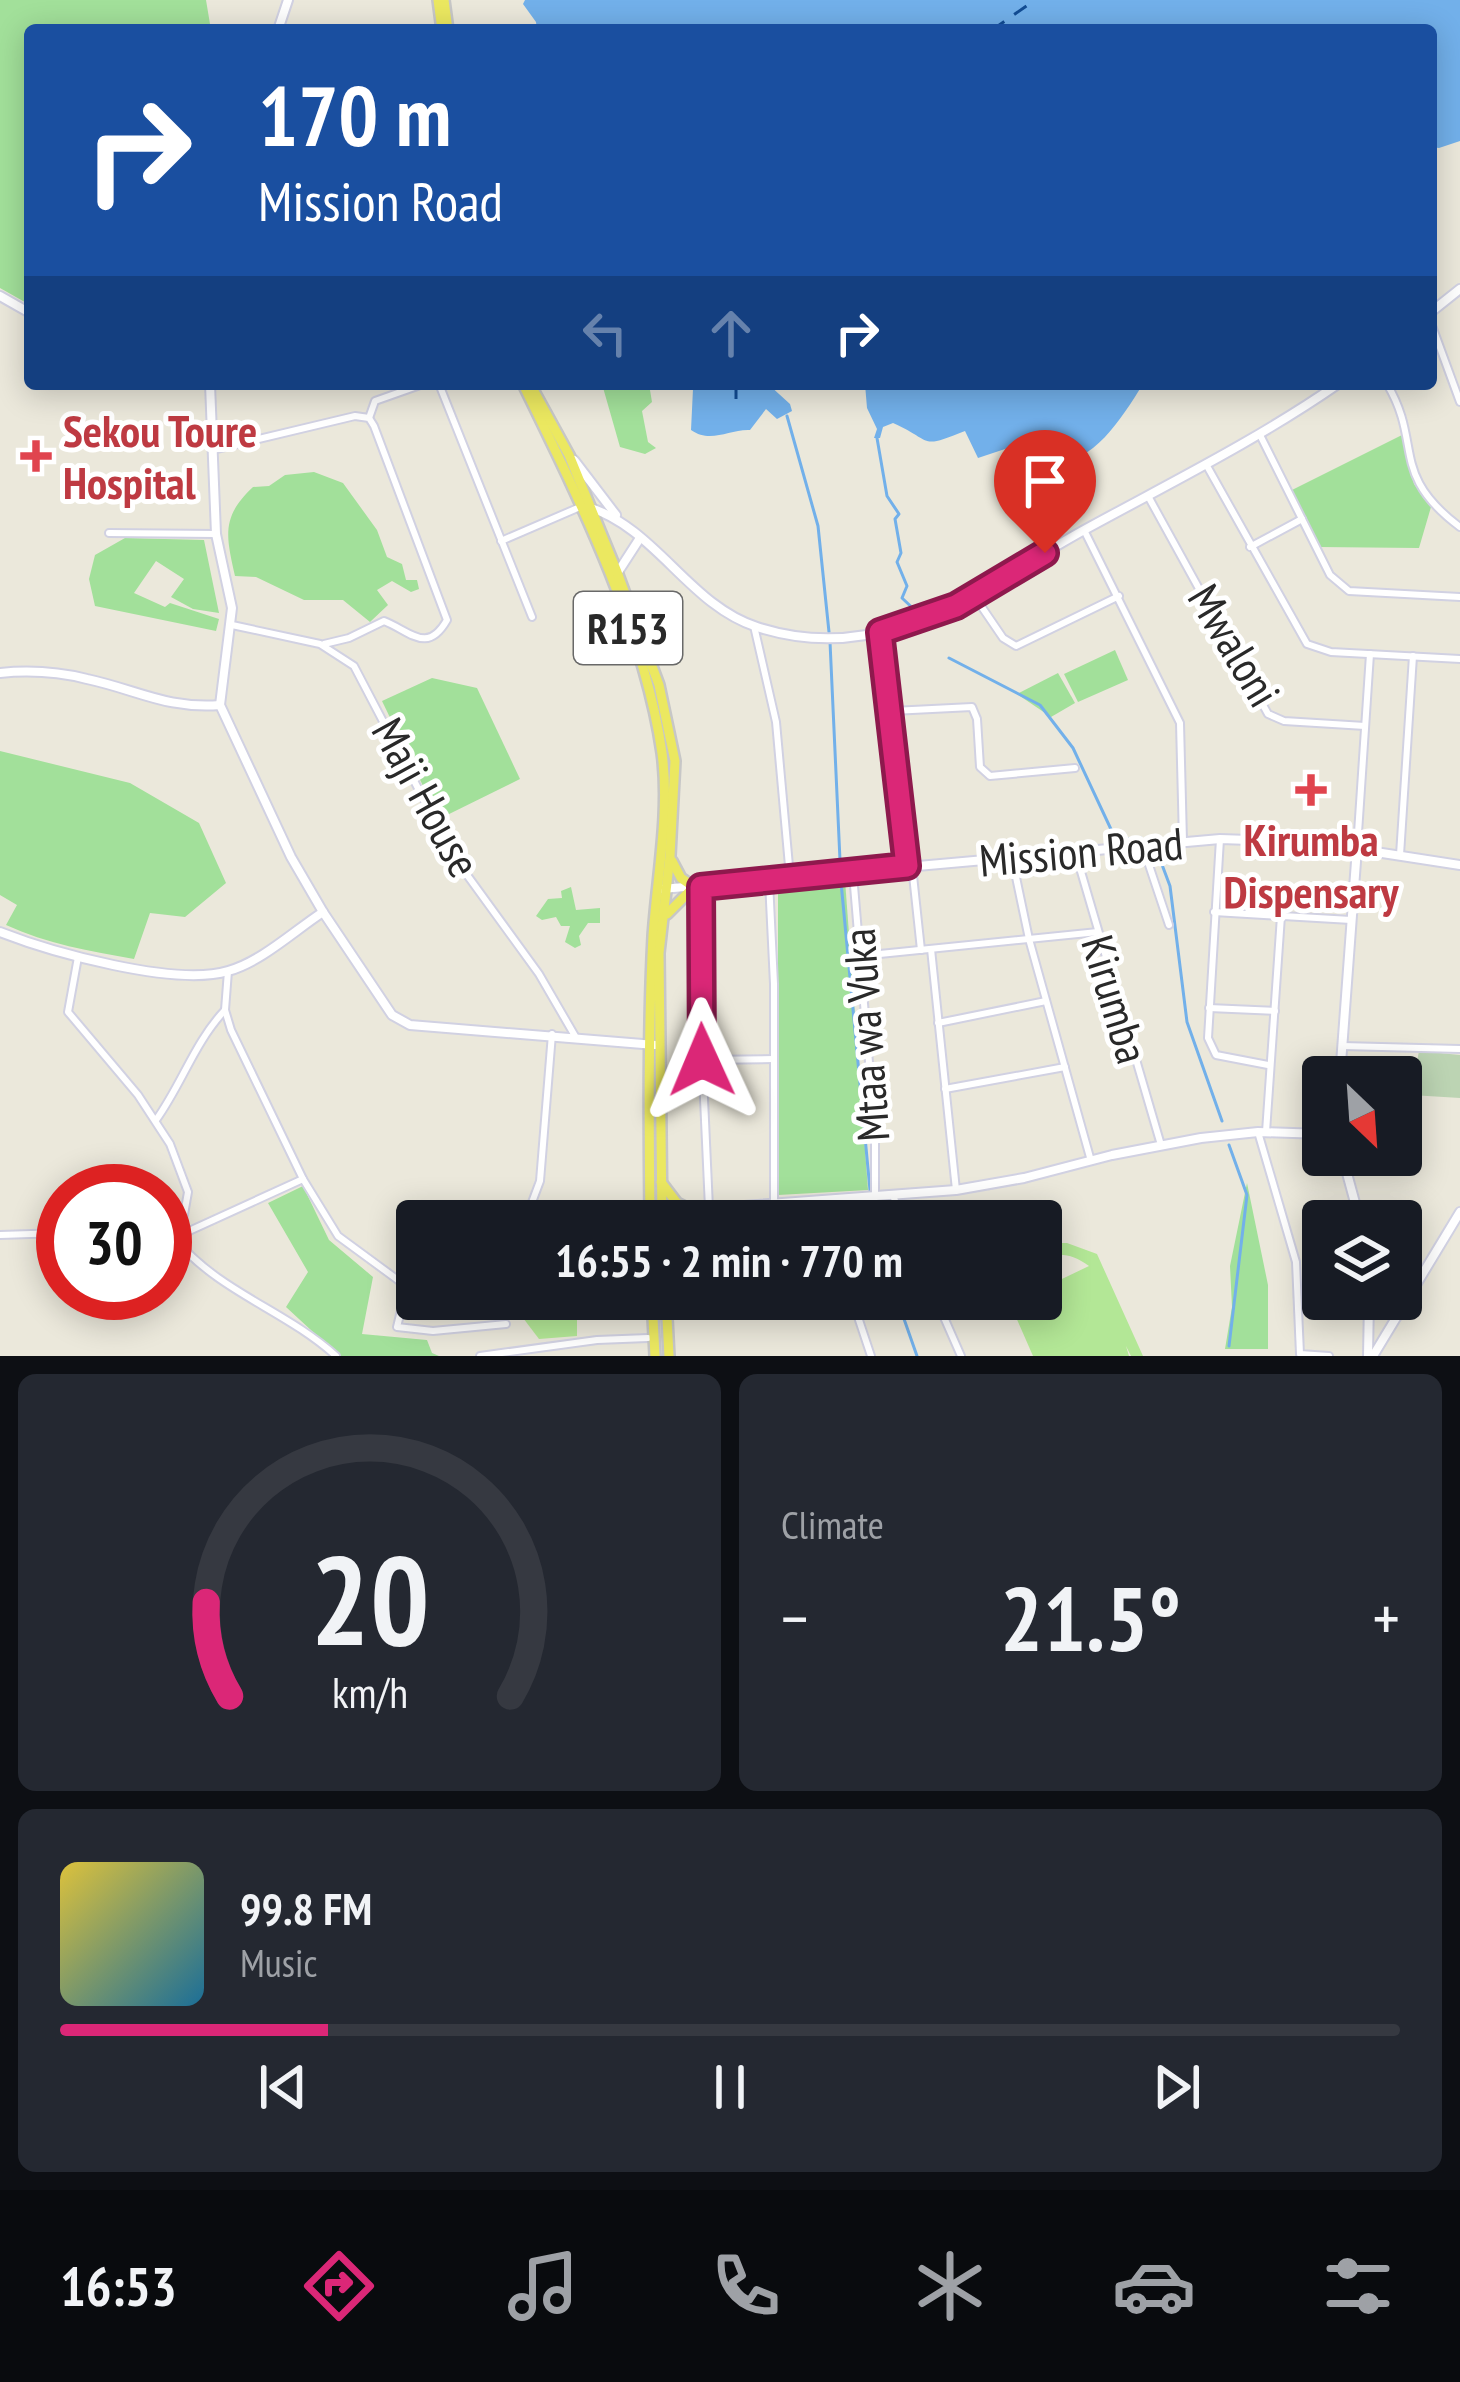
<!DOCTYPE html>
<meta charset="utf-8">
<style>
body{margin:0;font-family:"PT Sans Narrow",sans-serif;background:#242831;color:#f1f3f6;height:100vh;display:flex;flex-direction:column;font-size:45px;white-space:nowrap}
*{box-sizing:border-box;margin:0}
p{font-size:39px;color:#9ea1a6}
.icon{flex:none;width:66px;height:66px;fill:none;stroke:currentColor;stroke-width:2;stroke-linecap:round;stroke-linejoin:round}
.map{position:relative;height:1356px;overflow:hidden}
.side{display:flex;flex-direction:column;gap:18px;padding:18px;background:#0d0f14;flex:1}
.side>*{flex:none}
.hud{position:absolute;left:24px;top:24px;width:1413px;height:366px;border-radius:12px;box-shadow:0 6px 30px #0003;background:#1a4fa0;color:#fff;overflow:hidden}
.needle{width:78px;rotate:155deg}
.controls{position:absolute;left:1302px;top:1056px;display:grid;gap:24px}
.controls a{display:grid;place-items:center;width:120px;height:120px;border-radius:12px;background:#171b24;box-shadow:0 6px 30px #0003;font-size:60px}
.speed{position:absolute;left:36px;top:1164px;display:flex;gap:24px;font-size:60px;font-weight:700;text-align:center}
.speed>*{display:grid;place-content:center;width:156px;height:156px;border-radius:50%;background:#171b24;box-shadow:0 6px 30px #0003;line-height:1}
.speed .limit{border:18px solid #d22;background:#fff;color:#111}
.pin{position:absolute;display:grid;place-items:center;width:102px;height:102px;color:#fff;margin:-123px -51px;border-radius:50% 50% 50% 0;rotate:-45deg;box-shadow:0 0 12px #0007}
.pin .icon{rotate:45deg}
.me{position:absolute;width:132px;margin:-66px;rotate:359deg;stroke-linejoin:round;filter:drop-shadow(0 0 9px #0008)}
.turn{display:flex;align-items:center;gap:42px;height:252px;padding:0 36px;font-size:54px}
.turn .icon{width:156px;height:156px;stroke-width:2.5}
.turn b{display:block;font-size:84px;line-height:102px}
.lanes{display:flex;align-items:center;height:114px;padding:0 36px;background:#0003;justify-content:center;gap:60px;direction:ltr}
.lanes .off{opacity:.35}
.big{font-size:90px;font-weight:700;line-height:1.1}
.side .card{flex:1;display:flex;flex-direction:column;justify-content:center;gap:18px;min-width:0;padding:0 42px;border-radius:18px;background:#242831}
.side .dial{align-items:center;gap:0}
.dial svg{height:312px;overflow:visible;fill:none;stroke:#363941;stroke-width:7;stroke-linecap:round;text-anchor:middle}
.dial text{fill:#f1f3f6;stroke:none}
.song{display:flex;align-items:center;gap:36px}
.cover{width:144px;height:144px;border-radius:18px;background:linear-gradient(135deg,hsl(50 70% 55%),hsl(200 70% 35%))}
.played{height:12px;border-radius:6px;background:linear-gradient(90deg,#db2777 20%,#363941 20%)}
.keys{display:flex;justify-content:space-around;direction:ltr}
.heat{display:flex;justify-content:space-between;align-items:center;font-size:66px;direction:ltr}
.side .tiles{flex:1;display:grid;gap:18px;grid-template-columns:1fr 1fr}
.card:last-child{grid-column:span 2}
.trip{position:absolute;left:396px;top:1200px;width:666px;height:120px;border-radius:12px;background:#171b24;box-shadow:0 6px 30px #0003;font-weight:700;line-height:120px;text-align:center}
.tab-bar{display:flex;height:192px;justify-content:space-around;align-items:center;background:#090b0e;color:#9ea1a6}
.tab-bar .icon{width:84px;height:84px}
.tab-bar .active{color:#db2777}
.tab-bar b{font-size:54px;color:#f1f3f6}
.map>svg:first-child{display:block}
</style>
<div class="map">
<svg width="1460" height="1356" viewBox="0 0 1460 1356">
<rect width="100%" height="100%" fill="#ebe8db"/>
<g fill="#a2e09a">
<polygon points="0,0 206,0 211,30 30,30 30,305 0,288"/>
<polygon points="602,384 661,384 650,390 652,402 642,411 648,442 656,448 645,454 620,447"/>
<polygon points="1402,435 1414,484 1431,507 1419,548 1319,547 1292,490"/>
<path d="M314,472L343,483L377,530L387,557L402,564L406,580H417L419,589L411,592L392,581L377,590L388,605L370,622L343,600H304L256,577L235,576C226,536 221,517 253,487L269,486L285,475Z"/>
<polygon points="125,538 204,540 219,613 193,609 171,597 184,579 156,561 134,593 165,607 170,603 219,619 216,631 95,606 89,579 95,555"/>
<polygon points="1115,650 1128,680 1078,702 1064,674"/>
<polygon points="1058,673 1075,703 1051,717 1017,694"/>
<polygon points="432,678 477,688 520,779 439,819 382,701"/>
<path d="M0,751L130,783L199,823L226,883L185,917L150,913L134,959C90,951 47,944 6,925L17,905L0,895Z"/>
<polygon points="845,880 868,1190 778,1195 778,886"/>
<polygon points="571,887 576,910 600,908 600,923 588,923 579,936 581,945 575,948 565,942 570,926 561,926 556,917 542,920 536,916 548,899 562,898 561,891"/>
<polygon points="1247,1183 1268,1285 1268,1349 1225,1349 1232,1307 1230,1266"/>
<polygon points="303,1186 329,1240 373,1277 362,1334 427,1340 432,1353 439,1356 339,1356 286,1307 308,1272 268,1203"/>
</g>
<polygon fill="#bcd4b3" points="1419,1051 1460,1055 1460,1098 1411,1095"/>
<g fill="#b3e796">
<path d="M1049,1243H1067L1097,1254L1143,1356H1131L1126,1346L1129,1356H1033L1008,1299H1041V1289L1089,1266C1072,1254 1061,1252 1041,1258V1247Z"/>
<polygon points="516,1299 577,1299 577,1336 539,1339 517,1310"/>
</g>
<g fill="#72b0ea">
<polygon points="525,0 1460,0 1460,141 1439,148 1431,147 1431,30 537,30 536,22 523,4"/>
<path d="M682,384H768L790,404L792,411L777,419L766,409L750,430C729,429 711,444 691,430L693,389Z"/>
<path d="M865,384H1143C1112,434 1075,491 1011,447L978,458L965,431C918,450 934,441 893,423L883,427L880,438H874L877,429L867,408Z"/>
</g>
<g fill="none" stroke-linecap="round" stroke-linejoin="round">
<g stroke="#72b0ea" stroke-width="3">
<polyline points="787,416 818,526 829,632"/>
<polyline points="877,438 887,496 899,514 895,519 901,553 897,562 907,586 902,598 919,614"/>
<polyline points="830,642 841,882 870,1190"/>
<polyline points="949,658 1040,705 1073,748 1116,840 1141,838"/>
<polyline points="1155,846 1170,886 1187,1022 1222,1121"/>
<polyline points="1229,1145 1247,1195 1229,1346"/>
<polyline points="869,1205 870,1221"/>
<polyline points="897,1299 917,1356"/>
</g>
<g stroke="#124c94" stroke-width="3" stroke-dasharray="15 12" stroke-linecap="butt">
<polyline points="992,30 1035,0"/>
<polyline points="736,384 736,403"/>
</g>
<g stroke="#d1d1e2" stroke-width="10">
<g id="street">
<polyline points="1431,323 1460,402"/>
<polyline points="439,384 532,617"/>
<path d="M1387,384C1423,444 1389,474 1460,527"/>
<polyline points="369,418 375,401 423,384"/>
<polyline points="1261,437 1330,575 1349,591 1460,597"/>
<path d="M213,450L355,416L369,418L374,426L447,620C427,655 410,631 384,621L349,638L324,644"/>
<polyline points="1207,466 1307,644 1331,652 1460,659"/>
<polyline points="1148,496 1268,714 1284,721 1365,726"/>
<polyline points="1084,530 1180,723 1183,841"/>
<polyline points="109,533 216,534"/>
<polyline points="501,541 580,507"/>
<polyline points="1250,547 1302,519"/>
<polyline points="975,597 1003,638 1016,646 1119,596"/>
<polyline points="232,625 320,644 354,666 454,857 539,974 575,1036"/>
<polyline points="754,626 776,722 790,877"/>
<polyline points="880,632 907,867"/>
<polyline points="892,711 972,707 977,719 980,767 990,776 1075,768"/>
<polyline points="1220,839 1208,1038 1216,1055 1268,1065"/>
<polyline points="1142,844 1169,925"/>
<polyline points="1357,848 1370,654"/>
<polyline points="1075,851 1161,1145"/>
<polyline points="1400,855 1413,656"/>
<polyline points="1012,858 1029,939 1091,1161"/>
<polyline points="912,866 921,950"/>
<polyline points="853,874 875,1133 875,1197"/>
<polyline points="769,881 774,984 774,1201"/>
<polyline points="701,887 701,1033 709,1208"/>
<polyline points="1214,912 1351,920"/>
<polyline points="931,949 956,1190"/>
<polyline points="860,956 1098,932"/>
<polyline points="78,957 68,1012 138,1095 170,1144 188,1192 180,1237"/>
<polyline points="228,971 225,1010 231,1030 303,1179 338,1236 402,1283 406,1290 397,1327 433,1331 506,1324"/>
<polyline points="1209,1008 1275,1011"/>
<polyline points="938,1023 1046,1001"/>
<polyline points="1342,1046 1460,1049"/>
<polyline points="702,1060 774,1059"/>
<polyline points="945,1089 1065,1067"/>
<path d="M156,1120C182,1084 194,1043 225,1010"/>
<polyline points="1258,1132 1296,1262 1300,1354 1329,1356"/>
<polyline points="1266,1132 1281,916"/>
<polyline points="893,1195 902,1221"/>
<polyline points="525,1221 540,1181 552,1034"/>
<polyline points="0,1235 63,1233"/>
<path d="M176,1240C221,1293 285,1310 336,1356"/>
<polyline points="165,1242 303,1179"/>
<polyline points="852,1299 871,1356"/>
<polyline points="936,1299 961,1356"/>
<polyline points="480,1356 597,1340 648,1338"/>
</g>
</g>
<g stroke="#d1d1e2" stroke-width="12">
<g id="secondary">
<polyline points="278,30 288,0"/>
<polyline points="0,296 30,313"/>
<polyline points="1431,312 1460,289"/>
<polyline points="210,384 216,534 232,608 220,705 291,857 323,912 392,1015 410,1025 655,1045"/>
<polyline points="574,460 616,515"/>
<path d="M588,507C656,528 689,605 757,627C887,669 980,587 1086,529C1172,482 1257,440 1338,384"/>
<polyline points="618,572 640,538"/>
<path d="M0,673C29,670 59,672 87,679C138,690 166,709 220,705"/>
<polyline points="662,889 1220,839 1311,842 1460,865"/>
<path d="M0,932C51,952 175,987 228,971C261,962 294,931 323,912"/>
<polyline points="1340,1077 1357,848"/>
<polyline points="1342,1155 1360,1221"/>
<polyline points="650,1213 956,1190 1024,1178 1112,1155 1201,1138 1258,1132 1323,1134"/>
<polyline points="1368,1356 1369,1299"/>
<polyline points="1373,1356 1460,1212"/>
</g>
</g>
<g stroke="#c7c7c7" stroke-width="14">
<g id="primary">
<polyline points="438,0 442,30"/>
<polyline points="444,0 448,30"/>
<path d="M523,384C578,497 644,628 662,753C670,812 657,877 653,936C648,1031 649,1126 650,1221"/>
<polyline points="530,384 569,455 617,572 659,685 675,761 670,856 659,953 662,1221"/>
<polyline points="667,914 694,887 681,878 672,861"/>
<polyline points="661,1182 677,1203 689,1209 675,1221"/>
<polyline points="652,1299 655,1356"/>
<polyline points="666,1299 669,1356"/>
</g>
</g>
<use href="#street" stroke="#fff" stroke-width="6"/>
<use href="#secondary" stroke="#fff" stroke-width="8"/>
<use href="#primary" stroke="#ebe860" stroke-width="9"/>
</g>
<g fill="none" stroke-linecap="round" stroke-linejoin="round">
<g stroke="#8e194d" stroke-width="30">
<polyline id="route" points="702,1060 701,887 907,866 880,632 956,606 1045,553"/>
</g>
<use href="#route" stroke="#db2777" stroke-width="21"/>
</g>
<g fill="#e0444e" stroke="#fff" stroke-width="4.5">
<path d="M30 438h12v12h12v12h-12v12h-12v-12h-12v-12h12z"/>
<path d="M1305 772h12v12h12v12h-12v12h-12v-12h-12v-12h12z"/>
</g>
<g text-anchor="middle" dominant-baseline="central" stroke-width="10" stroke-linejoin="round" paint-order="stroke">
<rect fill="#fff" stroke="#696969" stroke-width="3" x="574" y="592" width="108" height="72" rx="9"/>
<g font-size="42" font-weight="bold" fill="#292929">
<text x="628" y="628">R153</text>
</g>
<g font-size="45" font-weight="bold" fill="#be3a42" stroke="#fff" text-anchor="start">
<text x="63" y="430">Sekou Toure<tspan x="63" dy="52">Hospital</tspan></text>
<text x="1311" y="839" text-anchor="middle">Kirumba<tspan x="1311" dy="52">Dispensary</tspan></text>
</g>
<g font-size="45" fill="#292929" stroke="#fff">
<text transform="translate(1235 645) rotate(59)">Mwaloni</text>
<text transform="translate(427 797) rotate(61)">Maji House</text>
<text transform="translate(1081 851) rotate(-5)">Mission Road</text>
<text transform="translate(1116 999) rotate(73)">Kirumba</text>
<text transform="translate(865 1035) rotate(-94)">Mtaa wa Vuka</text>
</g>
</g>
</svg>
<div class="controls">
<a><svg class="needle" viewBox="-14 -14 28 28"><path d="M0-13l5 13h-10z" fill="#e53935"/><path d="M0 13l5-13h-10z" fill="#9ea1a6"/></svg></a>
<a><svg class="icon" aria-label="layers" viewBox="0 0 24 24"><path d="M12 4l9 5-9 5-9-5zM3 14l9 5 9-5"/></svg></a>
</div>
<div class="speed"><div class="limit">30</div></div>
<div class="pin" style="left:1045px;top:553px;background:#d93025"><svg class="icon" aria-label="arrive" viewBox="0 0 24 24"><path d="M6 21V4h12l-3 4 3 4H6"/></svg></div>
<svg class="me" style="left:702px;top:1060px" viewBox="-20 -20 40 40"><path d="M0-17L14 15 0 8-14 15z" fill="#db2777" stroke="#fff" stroke-width="4"/></svg>
<div class="trip">16:55 · 2 min · 770 m</div>
<div class="hud">
<div class="turn"><svg class="icon" aria-label="right" viewBox="0 0 24 24"><path d="M7 20v-9h11M14 6l5 5-5 5"/></svg><div><b>170 m</b>Mission Road</div></div>
<div class="lanes"><svg class="icon off" aria-label="left" viewBox="0 0 24 24"><path d="M17 20v-9H6M10 6l-5 5 5 5"/></svg><svg class="icon off" aria-label="ahead" viewBox="0 0 24 24"><path d="M12 20V5M6 11l6-6 6 6"/></svg><svg class="icon" aria-label="right" viewBox="0 0 24 24"><path d="M7 20v-9h11M14 6l5 5-5 5"/></svg></div>
</div>
</div>
<section class="side">
<div class="tiles">
<div class="card dial"><svg viewBox="0 0 100 80">
<path d="M14 69A42 42 0 1 1 86 69"/>
<path d="M14 69A42 42 0 0 1 8 45" stroke="#db2777"/>
<text x="50" y="56" font-size="32" font-weight="700">20</text>
<text x="50" y="72" font-size="11">km/h</text>
</svg></div>
<div class="card"><p>Climate</p>
<div class="heat"><a>−</a><b class="big">21.5°</b><a>+</a></div>
</div>
<div class="card">
<div class="song"><i class="cover"></i><div><b>99.8 FM</b><p>Music</p></div></div>
<div class="played"></div>
<div class="keys"><svg class="icon" aria-label="previous" viewBox="0 0 24 24"><path d="M18 5L8 12l10 7zM5 5v14"/></svg><svg class="icon" aria-label="pause" viewBox="0 0 24 24"><path d="M8 5v14M16 5v14"/></svg><svg class="icon" aria-label="next" viewBox="0 0 24 24"><path d="M6 5l10 7-10 7zM19 5v14"/></svg></div>
</div>
</div>
</section>
<nav class="tab-bar">
<b>16:53</b>
<svg class="icon active" aria-label="directions" viewBox="0 0 24 24"><path d="M12 3l9 9-9 9-9-9zM9 14v-3h6M13 9l2 2-2 2"/></svg>
<svg class="icon" aria-label="music" viewBox="0 0 24 24"><path d="M9 18V5l10-2v13"/><circle cx="6" cy="18" r="3"/><circle cx="16" cy="16" r="3"/></svg>
<svg class="icon" aria-label="phone" viewBox="0 0 24 24"><path d="M5 4h4l2 5-3 2q2 4 5 5l2-3 5 2v4C11 20 4 13 5 4z"/></svg>
<svg class="icon" aria-label="climate" viewBox="0 0 24 24"><path d="M12 3v18M4 7l16 10M4 17L20 7"/></svg>
<svg class="icon" aria-label="car" viewBox="0 0 24 24"><path d="M5 17H2v-5l4-1 3-4h7l3 4 3 1v5h-3M9 17h6M6 11h13"/><circle cx="7" cy="17" r="2"/><circle cx="17" cy="17" r="2"/></svg>
<svg class="icon" aria-label="filters" viewBox="0 0 24 24"><path d="M4 7h16M4 17h16"/><circle cx="9" cy="7" r="2"/><circle cx="15" cy="17" r="2"/></svg>
</nav>
